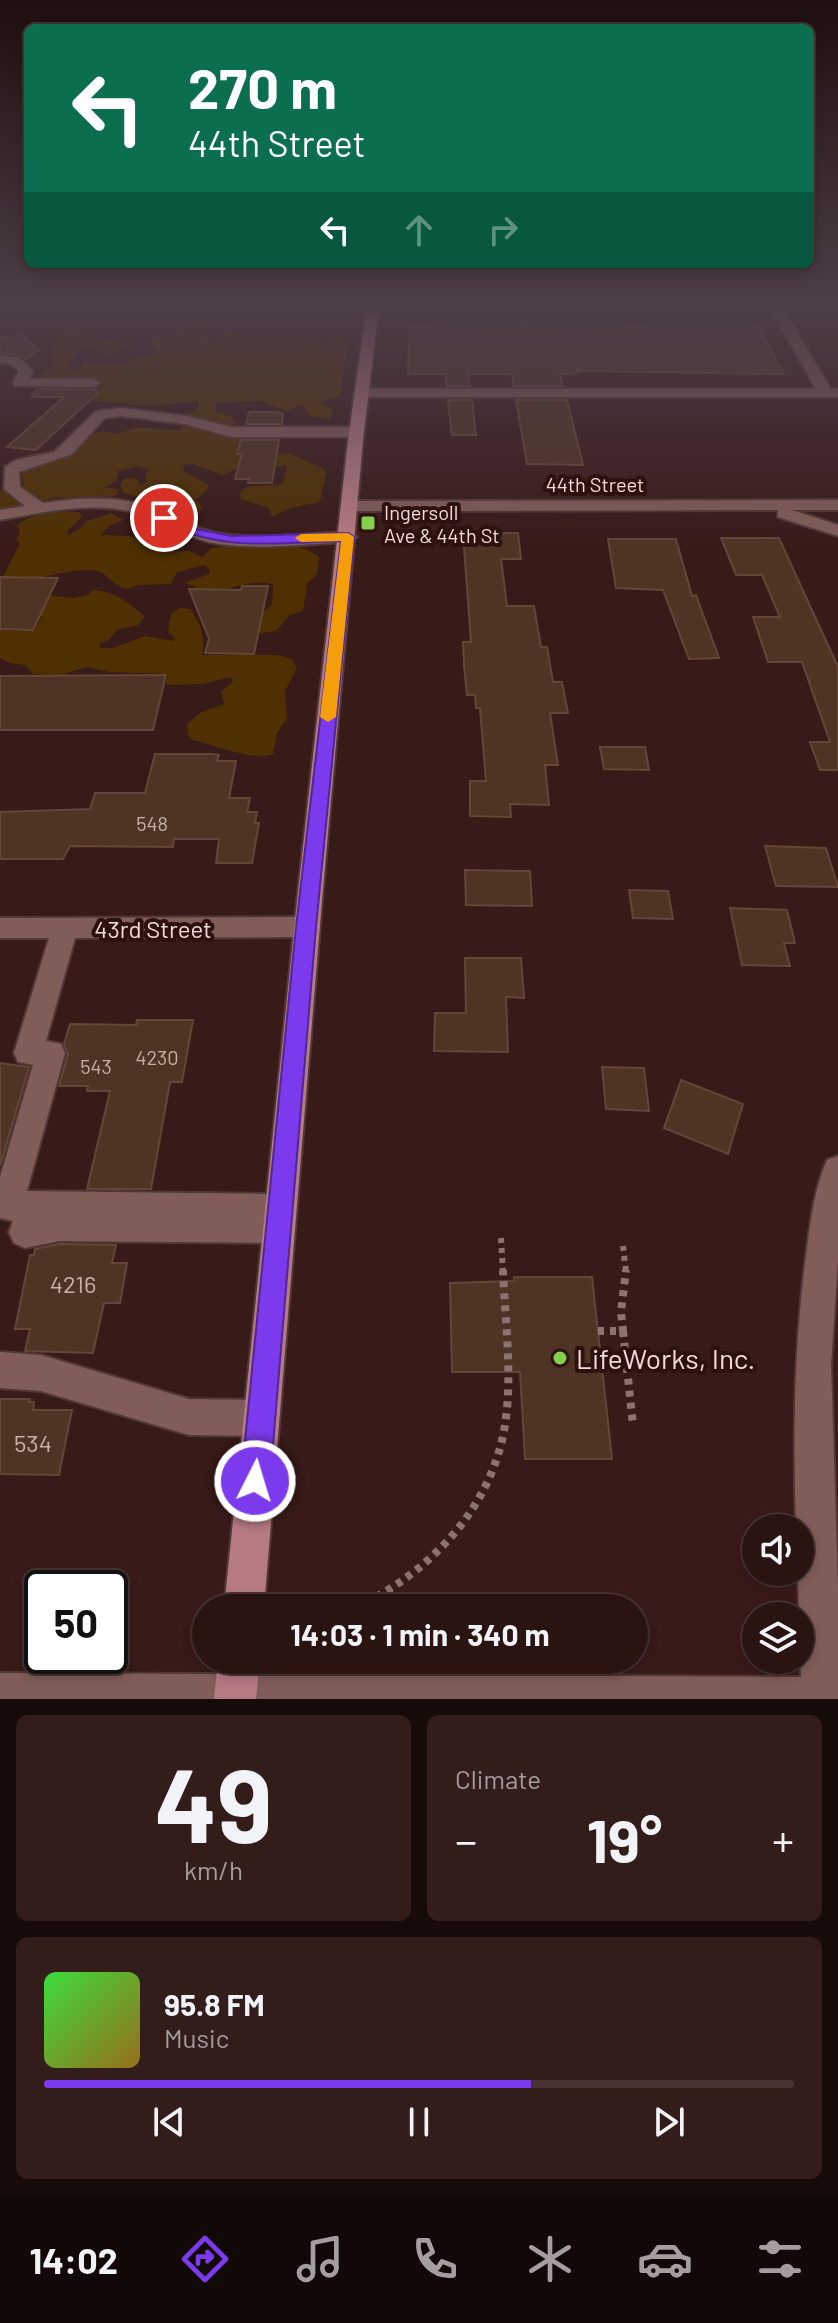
<!DOCTYPE html>
<meta charset="utf-8">
<style>
body{margin:0;font-family:Barlow,sans-serif;background:#321d1b;color:#f1f3f6;height:100vh;display:flex;flex-direction:column;font-size:30px;white-space:nowrap}
*{box-sizing:border-box;margin:0}
p{font-size:26px;color:#a59e9f}
.icon{flex:none;width:44px;height:44px;fill:none;stroke:currentColor;stroke-width:2;stroke-linecap:round;stroke-linejoin:round}
.map{position:relative;height:1699px;overflow:hidden}
.drawer{display:flex;flex-direction:column;gap:16px;padding:16px;background:#170b0a;flex:1}
.drawer>*{flex:none}
.guide{position:absolute;left:24px;top:24px;width:790px;height:244px;border-radius:12px;box-shadow:0 4px 12px #0003,0 0 0 2px #463332;background:#0b6e4f;color:#fff;overflow:hidden}
.tools{position:absolute;left:742px;top:1514px;display:grid;gap:16px}
.tools a{display:grid;place-items:center;width:72px;height:72px;border-radius:50%;background:#2a1412;box-shadow:0 4px 12px #0003,0 0 0 2px #463332;font-size:40px}
.speed{position:absolute;left:24px;top:1570px;display:flex;gap:16px;font-size:40px;font-weight:700;text-align:center}
.speed>*{display:grid;place-content:center;width:104px;height:104px;border-radius:50%;background:#2a1412;box-shadow:0 4px 12px #0003,0 0 0 2px #463332;line-height:1}
.speed .limit{border:4px solid #111;border-radius:12px;background:#fff;color:#111}
.pin{position:absolute;display:grid;place-items:center;width:68px;height:68px;color:#fff;margin:-34px;border:4px solid #fff;border-radius:50%;box-shadow:0 2px 8px #0007}
.me{position:absolute;width:88px;margin:-44px;rotate:5deg;stroke-linejoin:round;filter:drop-shadow(0 0 6px #0008)}
.turn{display:flex;align-items:center;gap:28px;height:168px;padding:0 32px;font-size:36px}
.turn .icon{width:104px;height:104px;stroke-width:2.5}
.turn b{display:block;font-size:56px;line-height:68px}
.lanes{display:flex;align-items:center;height:76px;padding:0 32px;background:#0003;justify-content:center;gap:40px;direction:ltr}
.lanes .off{opacity:.35}
.big{font-size:60px;font-weight:700;line-height:1.1}
.drawer .tile{flex:1;display:flex;flex-direction:column;justify-content:center;gap:12px;min-width:0;padding:0 28px;border-radius:12px;background:#321d1b}
.drawer .dial{align-items:center;gap:0}
.dial b{font-size:104px;line-height:1}
.song{display:flex;align-items:center;gap:24px}
.cover{width:96px;height:96px;border-radius:12px;background:linear-gradient(135deg,hsl(120 70% 55%),hsl(40 70% 35%))}
.played{height:8px;border-radius:4px;background:linear-gradient(90deg,#7c3aed 65%,#463332 65%)}
.keys{display:flex;justify-content:space-around;direction:ltr}
.heat{display:flex;justify-content:space-between;align-items:center;font-size:44px;direction:ltr}
.drawer .tiles{flex:1;display:grid;gap:16px;grid-template-columns:1fr 1fr}
.tile:last-child{grid-column:span 2}
.trip{position:absolute;left:192px;top:1594px;width:456px;height:80px;border-radius:40px;background:#2a1412;box-shadow:0 4px 12px #0003,0 0 0 2px #463332;font-weight:700;line-height:80px;text-align:center}
.dock{display:flex;height:128px;justify-content:space-around;align-items:center;background:#110807;color:#a59e9f}
.dock .icon{width:56px;height:56px}
.dock .selected{color:#7c3aed}
.dock b{font-size:36px;color:#f1f3f6}
.map>svg:first-child{display:block}
</style>
<div class="map">
<svg width="838" height="1699" viewBox="0 0 838 1699">
<rect width="100%" height="100%" fill="#381a18"/>
<g fill="#4f3002">
<path d="M179,315L228,323L185,327L183,333H210L206,341L208,343L221,342L224,334L236,330L248,338L275,334L326,344L333,343L337,336L347,342L341,396L321,402L333,410L329,420L310,416L302,405L286,411L262,401L220,402L216,405L215,412L230,416L235,422L232,428L236,435L255,441L253,444H238L236,454L276,457L281,453L290,454L322,468L326,472L320,502L290,508L272,517L269,508L241,499L240,493L246,487L283,484L287,466L237,468L223,475L193,464L184,465L183,471L208,485L207,490L195,500L203,507L198,514H191L175,503L167,505L123,493L120,484L124,479L136,478L141,485L147,482L145,475L149,470L138,466L118,471L116,481L103,488L119,489L118,494L112,497L55,498L0,509V491L24,489L21,469L77,449L91,434L102,431L115,434L140,427L179,431L185,424L183,419L199,408V401L152,406L94,401L91,399L103,385L84,378L55,382L44,379L43,372L57,365L49,355L56,341L50,332L75,328L86,330L87,336L127,344C111,364 98,345 79,348L68,365L71,371L81,368L84,362L119,364L155,352L157,349L149,345V342L159,336L176,335L181,324L161,321Z"/>
<path d="M79,512L82,517L68,530V535L80,529L85,522L111,513L123,520L110,525L101,535L129,536L172,551H189L202,557L212,548C238,544 299,538 319,557L317,574L307,584L303,611L290,615L276,631L246,635L253,611H264L272,605L273,584C256,581 243,584 228,589L226,603L199,613L195,607L198,597L192,595L195,586L184,583L209,574L210,570L205,565L177,572L171,584L138,585L127,589C114,584 114,582 105,575C91,564 61,574 45,576L39,579L44,595L73,598L88,595L92,590C119,592 124,601 145,616L138,625L117,630L110,639L99,644L101,648H113L145,636L173,641L175,638L168,631L171,614L179,608L190,609C201,625 206,636 202,655H278L292,659L297,668L285,691L287,719L277,733L273,754C254,762 213,744 192,740L188,735L187,724L200,713L224,704L221,692L233,682L231,677L201,684L170,685L166,684L168,674L109,672L86,667L61,675L33,674L25,665L9,663L0,658V625L10,631H34L42,616L18,615L1,580L20,543L16,540L20,533L17,525C31,513 60,510 79,512Z"/>
</g>
<g fill="#4f3324" stroke="#644637" stroke-width="2">
<polygon points="492,323 757,324 784,374 577,371 577,373 560,374 563,386 514,386 512,374 468,374 470,386 447,386 445,374 408,374 410,325"/>
<polygon points="18,332 39,350 26,359 20,355 0,352 0,337 15,337"/>
<polygon points="37,389 95,389 98,393 36,450 7,447 64,397 32,397"/>
<polygon points="448,400 472,400 476,435 452,435"/>
<polygon points="516,400 567,400 583,465 527,464"/>
<polygon points="249,412 277,412 283,414 282,424 246,424"/>
<polygon points="241,440 279,440 272,483 248,483 249,479 235,479 242,454 237,454"/>
<polygon points="463,533 518,533 521,559 501,559 507,606 534,606 541,647 547,647 553,682 562,682 568,713 550,713 558,765 545,765 549,805 510,804 511,817 470,816 470,781 486,781 480,708 476,708 475,695 467,695 464,665 463,642 471,642"/>
<polygon points="721,538 779,538 838,667 838,770 820,770 810,742 830,742 802,662 768,662 753,617 780,617 762,575 736,575"/>
<polygon points="608,539 676,539 692,596 696,595 719,658 689,659 663,590 616,588"/>
<polygon points="0,577 58,578 33,630 0,629"/>
<polygon points="242,586 268,586 254,654 205,653 209,639 189,589 241,590"/>
<polygon points="166,675 153,730 0,730 0,676"/>
<polygon points="600,747 645,747 649,770 604,769"/>
<polygon points="155,754 212,754 219,755 217,761 236,761 229,798 250,798 247,812 257,812 255,823 259,823 252,863 216,863 219,839 174,839 173,847 70,846 63,859 0,859 0,812 90,809 95,793 145,793"/>
<polygon points="765,846 826,848 838,887 776,886"/>
<polygon points="465,870 530,871 532,906 466,905"/>
<polygon points="629,890 668,891 673,919 633,918"/>
<polygon points="730,908 787,910 795,943 784,943 790,966 742,965"/>
<polygon points="465,958 521,958 524,998 506,997 508,1052 434,1051 435,1013 466,1013"/>
<polygon points="137,1020 193,1020 182,1082 170,1082 151,1189 87,1189 110,1091 87,1091 88,1086 59,1086 68,1054 64,1044 70,1024 136,1025"/>
<polygon points="0,1063 29,1067 0,1166"/>
<polygon points="602,1067 644,1068 649,1111 606,1109"/>
<polygon points="681,1080 743,1104 728,1154 664,1128"/>
<polygon points="59,1244 116,1245 112,1263 127,1263 120,1303 104,1303 93,1353 25,1351 30,1329 15,1329 30,1255 34,1255 35,1249"/>
<polygon points="514,1277 592,1277 612,1459 525,1459 520,1372 452,1372 450,1283 514,1281"/>
<polygon points="0,1399 30,1399 29,1402 34,1402 33,1410 72,1410 59,1475 0,1474"/>
</g>
<g fill="none" stroke-linecap="round" stroke-linejoin="round">
<g stroke="#503837" stroke-width="4">
<g id="minor">
<polygon points="769,306 781,306 831,389 838,389 838,397 360,397 353,393 360,389 816,389"/>
<polygon points="0,355 20,358 33,371 29,379 93,379 100,383 93,387 15,386 13,383 19,371 10,364 0,363"/>
<path d="M121,408L186,416L231,427H356L364,432L356,437H231L185,424L121,416L105,418L72,454L19,472L20,487L43,503C82,497 122,495 160,510C179,517 197,530 217,533C260,541 305,533 348,532L357,537L348,542C306,544 262,550 219,544C190,540 167,522 140,514C94,500 45,512 0,520V510L25,506L4,489L5,467L16,460L54,452L96,411Z"/>
<polygon points="838,500 838,510 792,510 838,525 838,536 778,517 778,510 351,511 343,506 351,501"/>
<polygon points="306,917 315,920 319,927 315,934 306,937 75,938 46,1041 61,1044 65,1053 27,1191 280,1194 291,1198 296,1209 289,1238 278,1243 59,1241 25,1248 14,1243 9,1232 13,1221 0,1218 0,1177 33,1065 18,1062 14,1053 49,938 0,938 0,918"/>
<path d="M838,1156V1260L831,1365L838,1586V1699H0V1673L801,1677L798,1572L800,1528H796C793,1437 794,1346 806,1256C810,1225 814,1189 827,1160Z"/>
<polygon points="0,1352 41,1355 189,1399 261,1400 274,1405 279,1418 274,1431 261,1436 189,1435 41,1391 0,1388"/>
</g>
</g>
<g stroke="#503837" stroke-width="4">
<g id="major">
<polygon points="367,306 379,306 363,440 322,901 264,1608 224,1608 297,901 348,440"/>
<polygon points="218,1660 260,1660 256,1699 214,1699"/>
</g>
</g>
<g stroke="#8d7370" stroke-width="6" stroke-dasharray="5 5" stroke-linecap="butt">
<polyline points="501,1238 503,1272"/>
<polyline points="623,1246 626,1272"/>
</g>
<g stroke="#8d7370" stroke-width="8" stroke-dasharray="6 6" stroke-linecap="butt">
<polyline points="598,1331 623,1331 621,1312 626,1270"/>
<polyline points="623,1331 633,1425"/>
<path d="M355,1608C431,1572 495,1506 506,1418C512,1370 505,1319 503,1270"/>
</g>
<use href="#minor" fill="#815d59" fill-rule="evenodd"/>
<use href="#major" fill="#b67a83" fill-rule="evenodd"/>
</g>
<linearGradient id="sky" x2="0" y2="1"><stop stop-color="#1f0e0d"/><stop offset="0.56" stop-color="#4d3e48"/><stop offset="1" stop-color="#4d3e48" stop-opacity="0"/></linearGradient>
<rect width="838" height="544" fill="url(#sky)"/>
<path fill="#7c3aed" stroke="#51269a" stroke-width="2" d="M164,514L196,529L231,536L348,533L354,537L316,927L270,1481L265,1491L255,1495L245,1491L241,1481L296,927L341,541C274,543 221,552 159,521V515Z"/>
<polygon fill="#f59e0b" points="348,533 354,537 336,717 328,722 320,717 341,541 301,542 295,538 301,534"/>
<g fill="#85cf4c" stroke="#2d110f" stroke-width="3">
<rect x="360" y="515" width="16" height="16" rx="4"/>
<circle cx="560" cy="1358" r="8"/>
</g>
<g text-anchor="middle" dominant-baseline="central" stroke-width="8" stroke-linejoin="round" paint-order="stroke">
<g font-size="20" fill="#f0dbd8" stroke="#2d110f">
<text x="595" y="484">44th Street</text>
</g>
<g font-size="20" fill="#f0dbd8" stroke="#2d110f" text-anchor="start">
<text x="384" y="512">Ingersoll<tspan x="384" dy="23">Ave &amp; 44th St</tspan></text>
</g>
<g font-size="20" fill="#c8b1ab">
<text x="152" y="823">548</text>
<text x="157" y="1057">4230</text>
<text x="96" y="1066">543</text>
</g>
<g font-size="24" fill="#f0dbd8" stroke="#2d110f">
<text x="153" y="928">43rd Street</text>
</g>
<g font-size="24" fill="#c8b1ab">
<text x="73" y="1283">4216</text>
<text x="33" y="1442">534</text>
</g>
<g font-size="28" fill="#f0dbd8" stroke="#2d110f" text-anchor="start">
<text x="576" y="1358">LifeWorks, Inc.</text>
</g>
</g>
</svg>
<div class="tools">
<a><svg class="icon" aria-label="sound" viewBox="0 0 24 24"><path d="M4 9h4l5-4v14l-5-4H4zM17 9q2 3 0 6"/></svg></a>
<a><svg class="icon" aria-label="layers" viewBox="0 0 24 24"><path d="M12 4l9 5-9 5-9-5zM3 14l9 5 9-5"/></svg></a>
</div>
<div class="speed"><div class="limit">50</div></div>
<div class="pin" style="left:164px;top:518px;background:#d93025"><svg class="icon" aria-label="arrive" viewBox="0 0 24 24"><path d="M6 21V4h12l-3 4 3 4H6"/></svg></div>
<svg class="me" style="left:255px;top:1481px" viewBox="-20 -20 40 40"><circle r="17" fill="#7c3aed" stroke="#fff" stroke-width="3"/><path d="M0-11L8 9 0 5-8 9z" fill="#fff"/></svg>
<div class="trip">14:03 · 1 min · 340 m</div>
<div class="guide">
<div class="turn"><svg class="icon" aria-label="left" viewBox="0 0 24 24"><path d="M17 20v-9H6M10 6l-5 5 5 5"/></svg><div><b>270 m</b>44th Street</div></div>
<div class="lanes"><svg class="icon" aria-label="left" viewBox="0 0 24 24"><path d="M17 20v-9H6M10 6l-5 5 5 5"/></svg><svg class="icon off" aria-label="ahead" viewBox="0 0 24 24"><path d="M12 20V5M6 11l6-6 6 6"/></svg><svg class="icon off" aria-label="right" viewBox="0 0 24 24"><path d="M7 20v-9h11M14 6l5 5-5 5"/></svg></div>
</div>
</div>
<section class="drawer">
<div class="tiles">
<div class="tile dial"><b>49</b><p>km/h</p></div>
<div class="tile"><p>Climate</p>
<div class="heat"><a>−</a><b class="big">19°</b><a>+</a></div>
</div>
<div class="tile">
<div class="song"><i class="cover"></i><div><b>95.8 FM</b><p>Music</p></div></div>
<div class="played"></div>
<div class="keys"><svg class="icon" aria-label="previous" viewBox="0 0 24 24"><path d="M18 5L8 12l10 7zM5 5v14"/></svg><svg class="icon" aria-label="pause" viewBox="0 0 24 24"><path d="M8 5v14M16 5v14"/></svg><svg class="icon" aria-label="next" viewBox="0 0 24 24"><path d="M6 5l10 7-10 7zM19 5v14"/></svg></div>
</div>
</div>
</section>
<nav class="dock">
<b>14:02</b>
<svg class="icon selected" aria-label="directions" viewBox="0 0 24 24"><path d="M12 3l9 9-9 9-9-9zM9 14v-3h6M13 9l2 2-2 2"/></svg>
<svg class="icon" aria-label="music" viewBox="0 0 24 24"><path d="M9 18V5l10-2v13"/><circle cx="6" cy="18" r="3"/><circle cx="16" cy="16" r="3"/></svg>
<svg class="icon" aria-label="phone" viewBox="0 0 24 24"><path d="M5 4h4l2 5-3 2q2 4 5 5l2-3 5 2v4C11 20 4 13 5 4z"/></svg>
<svg class="icon" aria-label="climate" viewBox="0 0 24 24"><path d="M12 3v18M4 7l16 10M4 17L20 7"/></svg>
<svg class="icon" aria-label="car" viewBox="0 0 24 24"><path d="M5 17H2v-5l4-1 3-4h7l3 4 3 1v5h-3M9 17h6M6 11h13"/><circle cx="7" cy="17" r="2"/><circle cx="17" cy="17" r="2"/></svg>
<svg class="icon" aria-label="filters" viewBox="0 0 24 24"><path d="M4 7h16M4 17h16"/><circle cx="9" cy="7" r="2"/><circle cx="15" cy="17" r="2"/></svg>
</nav>
